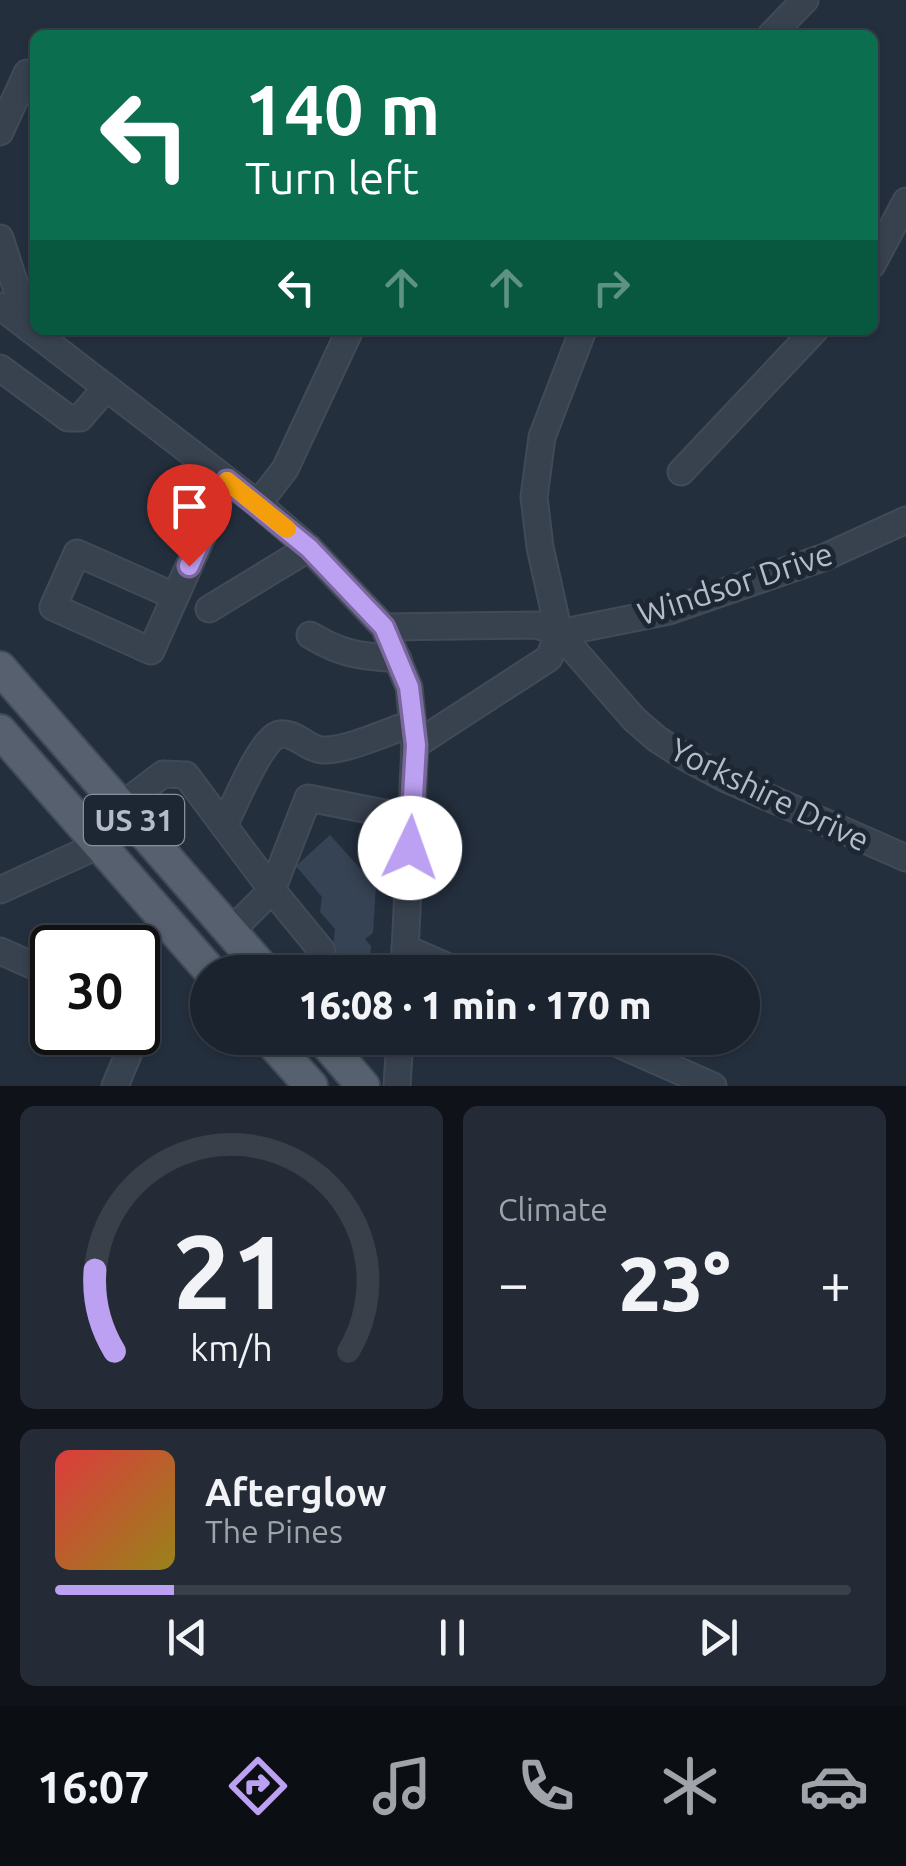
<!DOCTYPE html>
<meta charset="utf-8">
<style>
body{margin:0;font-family:Ubuntu,sans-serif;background:#242b36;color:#f1f3f6;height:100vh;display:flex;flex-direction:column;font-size:38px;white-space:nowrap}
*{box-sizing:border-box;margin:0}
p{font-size:32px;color:#a0a4aa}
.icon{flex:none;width:55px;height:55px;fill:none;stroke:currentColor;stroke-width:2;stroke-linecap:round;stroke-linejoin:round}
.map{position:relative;height:1086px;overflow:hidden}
.sheet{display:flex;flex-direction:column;gap:20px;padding:20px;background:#0f1319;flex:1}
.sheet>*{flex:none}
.hud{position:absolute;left:30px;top:30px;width:848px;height:305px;border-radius:15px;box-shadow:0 2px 8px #0004,0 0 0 2px #39404a;background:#0b6e4f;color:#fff;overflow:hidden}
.speed{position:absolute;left:30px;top:925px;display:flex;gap:20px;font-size:50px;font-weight:700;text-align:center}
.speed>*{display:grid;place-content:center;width:130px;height:130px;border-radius:50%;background:#1b232e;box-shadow:0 2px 8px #0004,0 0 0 2px #39404a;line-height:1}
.speed .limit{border:5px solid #111;border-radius:15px;background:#fff;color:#111}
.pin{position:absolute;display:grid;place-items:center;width:85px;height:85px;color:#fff;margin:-102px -42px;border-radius:50% 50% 50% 0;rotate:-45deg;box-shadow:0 0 10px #0007}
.pin .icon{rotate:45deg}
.me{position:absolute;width:110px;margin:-55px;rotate:3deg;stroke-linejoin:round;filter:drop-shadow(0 0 8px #0008)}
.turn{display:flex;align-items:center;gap:35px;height:210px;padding:0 50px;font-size:45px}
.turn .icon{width:130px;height:130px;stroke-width:2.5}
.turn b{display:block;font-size:70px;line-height:85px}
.lanes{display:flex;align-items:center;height:95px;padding:0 50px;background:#0003;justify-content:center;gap:50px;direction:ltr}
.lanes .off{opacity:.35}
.big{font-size:75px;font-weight:800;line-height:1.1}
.sheet .tile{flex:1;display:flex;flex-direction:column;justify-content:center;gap:15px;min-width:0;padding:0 35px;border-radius:15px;background:#242b36}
.sheet .dial{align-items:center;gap:0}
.dial svg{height:260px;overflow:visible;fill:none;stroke:#39404a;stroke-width:7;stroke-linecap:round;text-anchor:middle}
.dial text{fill:#f1f3f6;stroke:none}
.song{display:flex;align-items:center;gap:30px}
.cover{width:120px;height:120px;border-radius:15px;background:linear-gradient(135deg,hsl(0 70% 55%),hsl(50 70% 35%))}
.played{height:10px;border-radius:5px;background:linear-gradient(90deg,#bca0f2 15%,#39404a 15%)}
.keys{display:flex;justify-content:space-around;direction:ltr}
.heat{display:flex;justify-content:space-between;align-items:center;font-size:55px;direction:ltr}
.sheet .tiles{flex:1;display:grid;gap:20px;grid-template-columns:1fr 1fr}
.tile:last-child{grid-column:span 2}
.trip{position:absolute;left:190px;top:955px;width:570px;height:100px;border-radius:50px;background:#1b232e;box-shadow:0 2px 8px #0004,0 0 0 2px #39404a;font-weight:800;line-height:100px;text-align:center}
.tabs{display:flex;height:160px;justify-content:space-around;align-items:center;background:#0b0e12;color:#a0a4aa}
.tabs .icon{width:70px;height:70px}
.tabs .on{color:#bca0f2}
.tabs b{font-size:45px;color:#f1f3f6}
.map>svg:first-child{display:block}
</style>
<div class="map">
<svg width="906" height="1086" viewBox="0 0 906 1086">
<rect width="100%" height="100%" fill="#242f3e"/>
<polygon fill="#364354" points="330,835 376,886 373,933 365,939 371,946 369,972 339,972 331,963 335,929 320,912 322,897 296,866"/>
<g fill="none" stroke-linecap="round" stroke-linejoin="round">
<g stroke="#414a57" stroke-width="29">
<g id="minor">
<polyline points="771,35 805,0"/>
<polyline points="0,132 27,73 35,77"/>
<polyline points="0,238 29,328"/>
<polyline points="872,265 906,201"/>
<polyline points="0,306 258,504 309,548 384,627 409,687 415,745 404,972"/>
<polyline points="583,330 542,437 534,497 540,547 559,633 634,719 657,739 685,757 724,778 906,858"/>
<polyline points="0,368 68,418 80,418 106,388"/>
<polyline points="681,472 815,330"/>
<polyline points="258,504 285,469 350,330"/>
<polyline points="174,596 77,553 53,607 151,651 227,481"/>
<polyline points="209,609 309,548"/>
<polyline points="384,627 537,625 559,633 669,611 825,557 906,520"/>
<path d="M310,635C343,655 360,656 398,659"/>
<polyline points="415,745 549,658 559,633"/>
<path d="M224,826C233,808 262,736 280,734C296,732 307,749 323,750C346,751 390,731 413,723"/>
<polyline points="0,890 99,845 121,806 163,774 186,775 272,890 322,951"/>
<polyline points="231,931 272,890 308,798 384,813 412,815"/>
<polyline points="405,948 460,972"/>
<polyline points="0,951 52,974"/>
<polyline points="605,1038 713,1086"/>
<polyline points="115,1086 133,1043 131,1032"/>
<polyline points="397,1086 400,1038"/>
</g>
</g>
<g stroke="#414a57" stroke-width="36">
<g id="major">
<polyline points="0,668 266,972"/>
<polyline points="0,731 211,972"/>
<polyline points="268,1038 311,1086"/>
<polyline points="322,1038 363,1086"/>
</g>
</g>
<use href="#minor" stroke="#38414e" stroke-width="25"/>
<use href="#major" stroke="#56606e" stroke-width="32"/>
</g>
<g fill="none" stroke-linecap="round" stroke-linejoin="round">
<g stroke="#7a689d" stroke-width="25">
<polyline id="route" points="189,566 227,481 309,548 384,627 409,687 416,745 410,848"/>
</g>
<use href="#route" stroke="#bca0f2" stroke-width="18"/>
<polyline stroke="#f59e0b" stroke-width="18" points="216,509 227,481 287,529"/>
</g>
<g text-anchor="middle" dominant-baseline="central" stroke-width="10" stroke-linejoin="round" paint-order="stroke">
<rect fill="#1d2633" stroke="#878f9c" stroke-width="2.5" x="84" y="795" width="100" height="50" rx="8"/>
<g font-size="30" font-weight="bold" fill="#b4bcc9">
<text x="134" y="820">US 31</text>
</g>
<g font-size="32" fill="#b4bcc9" stroke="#1d2633">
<text transform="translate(735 583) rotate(-18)">Windsor Drive</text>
<text transform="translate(770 794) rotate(26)">Yorkshire Drive</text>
</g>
</g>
</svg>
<div class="speed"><div class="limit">30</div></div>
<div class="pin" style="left:189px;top:566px;background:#d93025"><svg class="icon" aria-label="arrive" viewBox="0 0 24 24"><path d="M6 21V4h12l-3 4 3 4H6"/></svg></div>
<svg class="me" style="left:410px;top:848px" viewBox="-20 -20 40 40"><circle r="19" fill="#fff"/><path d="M0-13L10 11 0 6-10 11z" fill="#bca0f2"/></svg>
<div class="trip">16:08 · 1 min · 170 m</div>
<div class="hud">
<div class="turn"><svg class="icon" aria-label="left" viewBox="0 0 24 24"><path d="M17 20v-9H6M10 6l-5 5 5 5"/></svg><div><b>140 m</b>Turn left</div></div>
<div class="lanes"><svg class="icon" aria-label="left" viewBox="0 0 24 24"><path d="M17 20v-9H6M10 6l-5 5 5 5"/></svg><svg class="icon off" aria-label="ahead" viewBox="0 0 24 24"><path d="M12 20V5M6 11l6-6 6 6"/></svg><svg class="icon off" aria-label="ahead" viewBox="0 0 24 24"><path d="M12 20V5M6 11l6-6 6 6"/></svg><svg class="icon off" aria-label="right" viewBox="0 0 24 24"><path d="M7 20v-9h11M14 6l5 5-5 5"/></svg></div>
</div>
</div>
<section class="sheet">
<div class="tiles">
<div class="tile dial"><svg viewBox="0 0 100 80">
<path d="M14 69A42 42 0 1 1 86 69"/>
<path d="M14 69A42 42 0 0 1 8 44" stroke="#bca0f2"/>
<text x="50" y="56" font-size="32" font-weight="700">21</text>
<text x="50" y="72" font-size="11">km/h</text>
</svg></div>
<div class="tile"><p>Climate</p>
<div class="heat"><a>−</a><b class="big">23°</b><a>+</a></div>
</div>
<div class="tile">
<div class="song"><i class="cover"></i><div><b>Afterglow</b><p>The Pines</p></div></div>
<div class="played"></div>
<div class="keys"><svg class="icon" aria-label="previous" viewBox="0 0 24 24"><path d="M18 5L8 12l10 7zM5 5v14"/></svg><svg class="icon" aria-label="pause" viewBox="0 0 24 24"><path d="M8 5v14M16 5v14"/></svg><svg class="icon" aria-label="next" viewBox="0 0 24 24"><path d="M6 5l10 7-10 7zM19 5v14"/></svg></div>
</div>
</div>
</section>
<nav class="tabs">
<b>16:07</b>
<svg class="icon on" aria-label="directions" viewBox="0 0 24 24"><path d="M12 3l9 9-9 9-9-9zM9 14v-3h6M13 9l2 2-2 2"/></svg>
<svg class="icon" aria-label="music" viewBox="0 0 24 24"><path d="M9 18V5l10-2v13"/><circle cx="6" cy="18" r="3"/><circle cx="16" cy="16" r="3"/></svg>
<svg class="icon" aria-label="phone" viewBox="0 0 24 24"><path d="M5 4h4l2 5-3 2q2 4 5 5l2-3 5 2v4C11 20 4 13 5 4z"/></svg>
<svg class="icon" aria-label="climate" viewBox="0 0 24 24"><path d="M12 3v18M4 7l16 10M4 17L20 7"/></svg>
<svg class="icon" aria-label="car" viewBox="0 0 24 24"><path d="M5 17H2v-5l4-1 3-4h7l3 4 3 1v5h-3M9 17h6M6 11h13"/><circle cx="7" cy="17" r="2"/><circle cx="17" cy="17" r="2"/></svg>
</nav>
